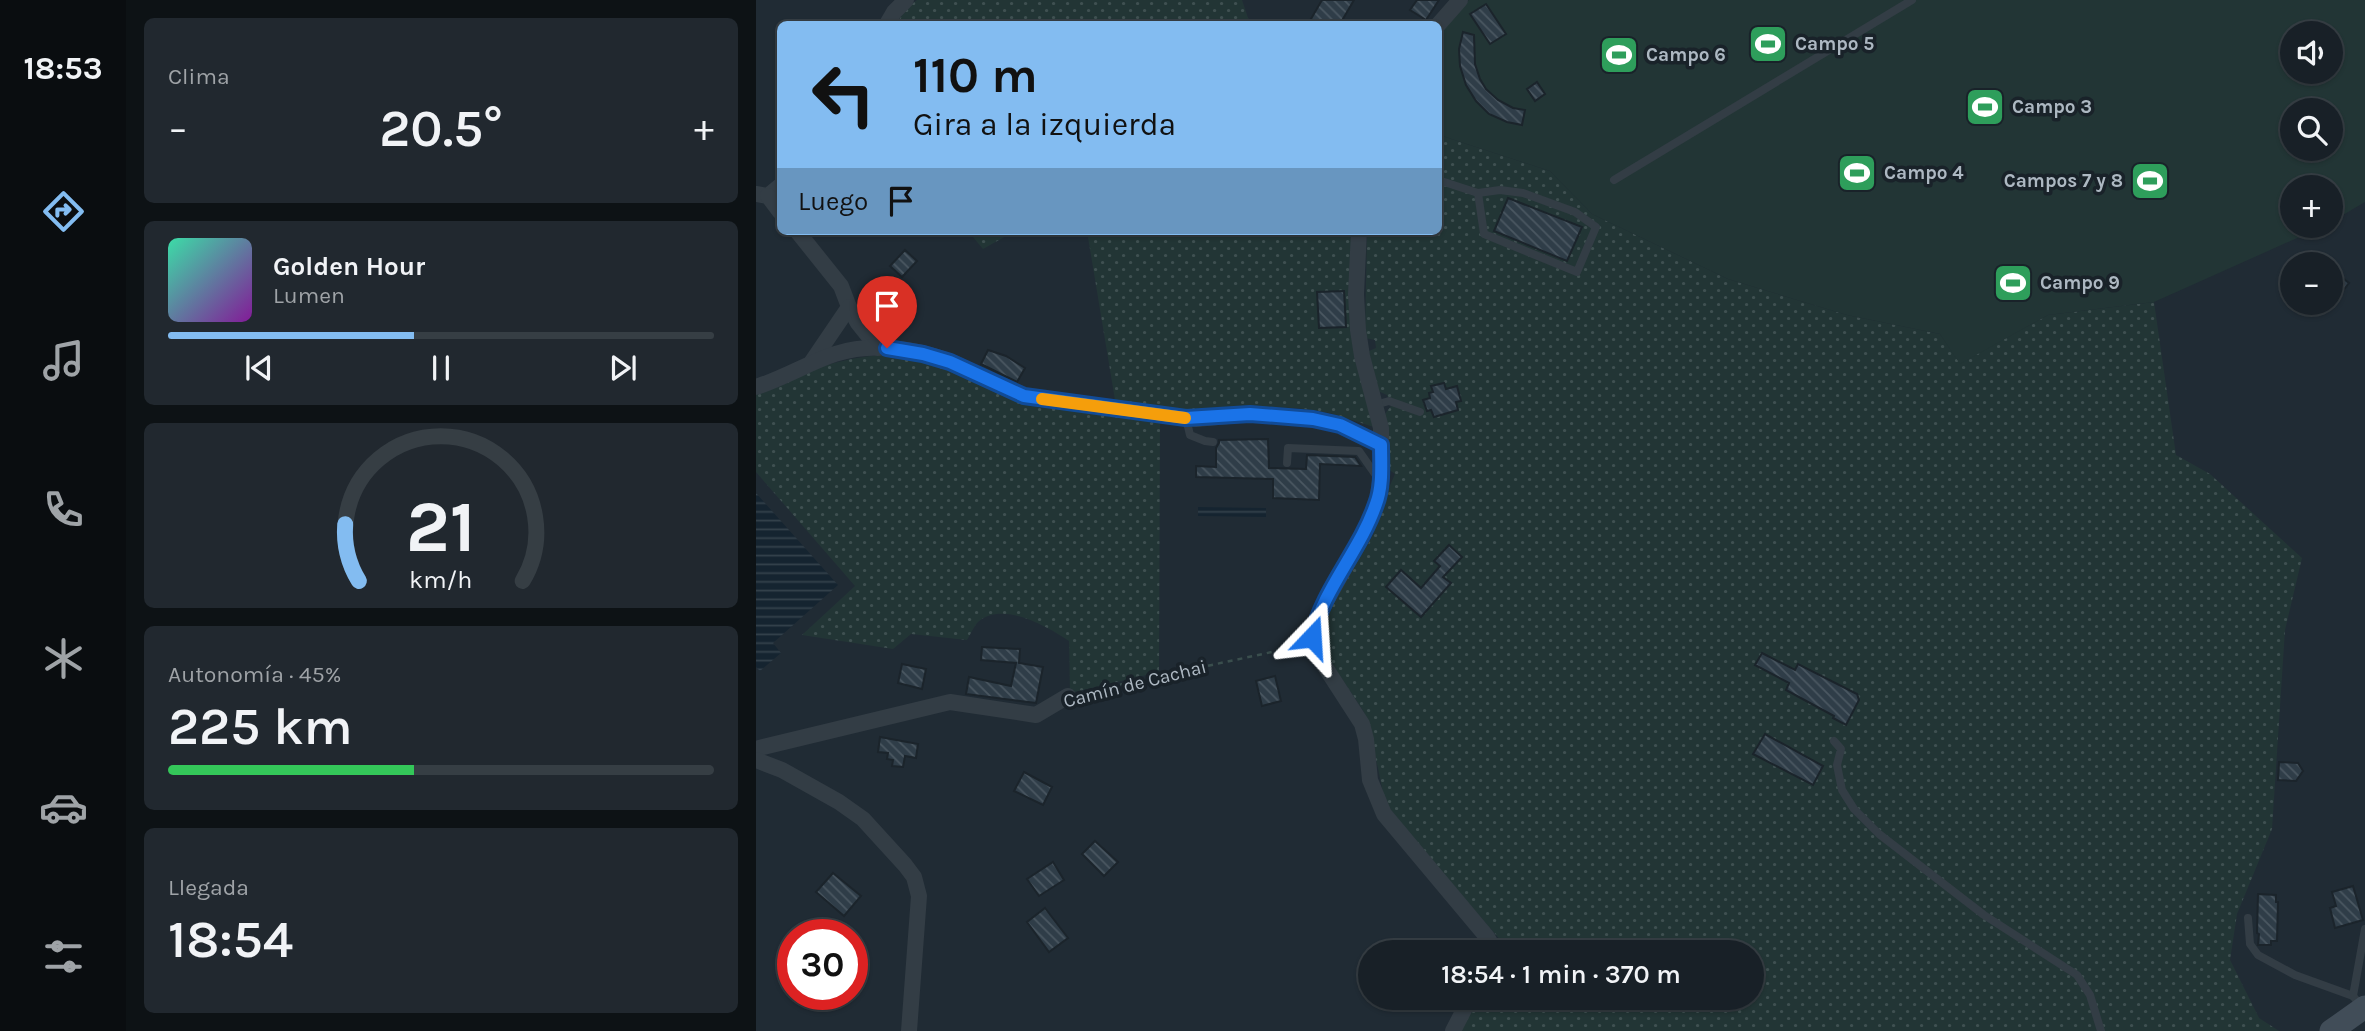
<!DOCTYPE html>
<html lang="es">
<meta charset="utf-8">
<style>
body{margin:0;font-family:Karla,sans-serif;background:#21282f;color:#f1f3f6;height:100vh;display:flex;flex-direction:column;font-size:26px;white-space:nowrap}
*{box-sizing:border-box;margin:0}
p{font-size:23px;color:#9fa3a7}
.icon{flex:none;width:38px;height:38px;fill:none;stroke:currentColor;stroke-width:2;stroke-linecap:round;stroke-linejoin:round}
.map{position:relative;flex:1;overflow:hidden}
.sheet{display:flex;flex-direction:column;gap:18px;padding:18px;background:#0d1215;width:630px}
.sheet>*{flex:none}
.top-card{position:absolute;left:21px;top:21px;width:665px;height:214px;border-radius:10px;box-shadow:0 2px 5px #0004,0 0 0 2px #363e44;background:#83bcf1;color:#111;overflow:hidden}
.controls{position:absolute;left:1524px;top:21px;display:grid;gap:14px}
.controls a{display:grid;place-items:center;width:63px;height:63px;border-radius:50%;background:#182027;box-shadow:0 2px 5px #0004,0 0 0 2px #363e44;font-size:35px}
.speed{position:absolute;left:21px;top:919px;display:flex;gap:14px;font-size:35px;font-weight:700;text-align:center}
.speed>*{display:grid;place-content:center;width:91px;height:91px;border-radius:50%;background:#182027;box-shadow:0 2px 5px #0004,0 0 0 2px #363e44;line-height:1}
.speed .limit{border:10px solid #d22;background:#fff;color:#111}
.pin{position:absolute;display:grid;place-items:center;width:60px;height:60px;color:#fff;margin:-72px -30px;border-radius:50% 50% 50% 0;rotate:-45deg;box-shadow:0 0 7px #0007}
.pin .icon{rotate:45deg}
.me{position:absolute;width:77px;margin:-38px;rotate:20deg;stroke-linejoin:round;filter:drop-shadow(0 0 5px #0008)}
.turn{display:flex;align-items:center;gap:24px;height:147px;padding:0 21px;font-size:32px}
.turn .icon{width:91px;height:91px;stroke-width:2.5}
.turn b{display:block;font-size:49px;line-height:60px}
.then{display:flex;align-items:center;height:66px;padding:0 21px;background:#0003;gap:14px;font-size:26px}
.big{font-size:52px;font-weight:600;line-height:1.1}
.sheet .widget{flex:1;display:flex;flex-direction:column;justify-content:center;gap:10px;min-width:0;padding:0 24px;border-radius:10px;background:#21282f}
.sheet .dial{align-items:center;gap:0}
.dial svg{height:182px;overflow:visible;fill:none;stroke:#363e44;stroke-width:7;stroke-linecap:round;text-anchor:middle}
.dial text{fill:#f1f3f6;stroke:none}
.song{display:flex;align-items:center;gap:21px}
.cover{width:84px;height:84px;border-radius:10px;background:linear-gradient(135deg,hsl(160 70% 55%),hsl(290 70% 35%))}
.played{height:7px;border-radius:4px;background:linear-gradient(90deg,#83bcf1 45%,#363e44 45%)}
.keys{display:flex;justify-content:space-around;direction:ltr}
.heat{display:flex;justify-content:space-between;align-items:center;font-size:38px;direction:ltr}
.charge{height:10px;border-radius:5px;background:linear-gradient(90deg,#34c759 45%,#363e44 0)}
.trip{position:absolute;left:602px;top:940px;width:406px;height:70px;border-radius:35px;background:#182027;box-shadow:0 2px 5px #0004,0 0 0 2px #363e44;font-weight:600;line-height:70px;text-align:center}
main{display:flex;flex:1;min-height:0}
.menu{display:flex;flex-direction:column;width:126px;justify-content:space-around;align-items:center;background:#0a0d10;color:#9fa3a7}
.menu .icon{width:49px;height:49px}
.menu .selected{color:#83bcf1}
.menu b{font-size:32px;color:#f1f3f6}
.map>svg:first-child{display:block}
</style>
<main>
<nav class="menu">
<b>18:53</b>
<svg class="icon selected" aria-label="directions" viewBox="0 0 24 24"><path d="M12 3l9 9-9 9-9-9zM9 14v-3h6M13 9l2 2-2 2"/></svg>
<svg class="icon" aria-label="music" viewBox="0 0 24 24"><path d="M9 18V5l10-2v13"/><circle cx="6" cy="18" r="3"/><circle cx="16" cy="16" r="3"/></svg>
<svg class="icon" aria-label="phone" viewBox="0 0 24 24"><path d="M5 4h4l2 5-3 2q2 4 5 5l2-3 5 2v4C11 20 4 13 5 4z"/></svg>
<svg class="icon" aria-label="climate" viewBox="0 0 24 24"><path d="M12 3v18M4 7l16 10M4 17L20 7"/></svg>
<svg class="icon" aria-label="car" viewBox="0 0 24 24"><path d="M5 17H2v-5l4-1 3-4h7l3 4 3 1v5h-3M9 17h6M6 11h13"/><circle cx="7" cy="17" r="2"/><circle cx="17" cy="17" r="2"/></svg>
<svg class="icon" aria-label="filters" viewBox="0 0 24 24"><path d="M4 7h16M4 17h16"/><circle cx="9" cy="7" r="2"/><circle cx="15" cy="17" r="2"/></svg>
</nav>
<section class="sheet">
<div class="widget"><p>Clima</p>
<div class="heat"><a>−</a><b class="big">20.5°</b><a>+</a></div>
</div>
<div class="widget">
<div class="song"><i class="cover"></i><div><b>Golden Hour</b><p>Lumen</p></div></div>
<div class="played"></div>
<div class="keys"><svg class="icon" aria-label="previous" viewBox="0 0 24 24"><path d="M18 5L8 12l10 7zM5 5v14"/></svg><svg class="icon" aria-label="pause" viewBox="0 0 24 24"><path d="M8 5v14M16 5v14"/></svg><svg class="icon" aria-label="next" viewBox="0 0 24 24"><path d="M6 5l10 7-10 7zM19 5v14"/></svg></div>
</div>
<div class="widget dial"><svg viewBox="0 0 100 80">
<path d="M14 69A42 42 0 1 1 86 69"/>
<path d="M14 69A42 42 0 0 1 8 44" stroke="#83bcf1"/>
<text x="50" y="56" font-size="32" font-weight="700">21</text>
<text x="50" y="72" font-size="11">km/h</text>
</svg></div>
<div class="widget"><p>Autonomía · 45%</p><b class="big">225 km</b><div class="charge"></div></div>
<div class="widget"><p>Llegada</p><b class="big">18:54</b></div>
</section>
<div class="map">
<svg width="1609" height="1031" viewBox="0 0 1609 1031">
<defs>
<pattern id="grass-dots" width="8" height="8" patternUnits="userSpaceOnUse" patternTransform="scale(1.75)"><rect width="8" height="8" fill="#223535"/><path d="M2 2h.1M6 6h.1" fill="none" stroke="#3f5051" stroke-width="1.8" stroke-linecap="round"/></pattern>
<pattern id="water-rules" width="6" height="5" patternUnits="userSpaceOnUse" patternTransform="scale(1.75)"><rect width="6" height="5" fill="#152430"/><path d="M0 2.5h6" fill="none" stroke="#34424c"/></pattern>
<pattern id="building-back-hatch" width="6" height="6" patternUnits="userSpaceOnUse" patternTransform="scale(1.75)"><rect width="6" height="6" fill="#2f3d48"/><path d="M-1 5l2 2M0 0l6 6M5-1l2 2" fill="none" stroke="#4a5761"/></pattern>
</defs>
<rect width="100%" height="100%" fill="#202b34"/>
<g fill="url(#grass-dots)">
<polygon points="161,0 486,0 494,24 140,24 151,8"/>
<polygon points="683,135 794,171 836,214 972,279 1091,315 1184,334 1204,363 1292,315 1398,302 1420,455 1454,474 1546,558 1529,630 1516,829 1481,914 1474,960 1503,1018 1523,1031 704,1031 722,998 996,998 996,952 746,952 747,943 657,839 629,802 622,768 608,712 569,653 563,639 567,618 607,545 612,544 618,533 615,529 639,474 631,468 629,414 635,406 631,395 622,391 613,351 620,348 619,340 609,338 611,231 682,231"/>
<polygon points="212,231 259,231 227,249"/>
<polygon points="331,231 596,231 618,427 574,413 541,408 501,407 454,411 409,408 359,400"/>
<path d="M130,355C223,369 312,405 404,423L403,672L314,693L313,641C292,627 246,600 222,622C218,626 214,635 211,640L155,634L137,649L46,635L99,586L0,472V392C45,374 81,357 130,355Z"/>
</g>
<path fill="#223535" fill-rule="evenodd" d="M713,0H1609V202L1575,222V187H1536V226H1568L1398,302L1292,315L1204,364L1184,334L1091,315L972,279L836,214L794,171L683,135L682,32ZM1536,33H1575V72H1536ZM1536,110H1575V149H1536Z"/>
<g fill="url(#water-rules)">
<polygon points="0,493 82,585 17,643 25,653 4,671 0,667"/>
<polygon points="442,507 510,508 510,517 442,516"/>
</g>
<g fill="url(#building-back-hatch)" stroke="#1b242b" stroke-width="2">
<polygon points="566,0 598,0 584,24 552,24"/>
<polygon points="661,0 683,0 670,20 654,10"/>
<polygon points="730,4 750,34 734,44 714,14"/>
<polygon points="707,32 718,35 719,64 724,79 730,89 742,100 757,108 769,110 766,125 751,122 733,114 720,101 710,85 704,66 703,49"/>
<polygon points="781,82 789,94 779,101 771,89"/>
<polygon points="752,198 826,227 811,261 738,231"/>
<polygon points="149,250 161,261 146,277 134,266"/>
<polygon points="1575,269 1593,283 1582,297 1575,291"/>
<polygon points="588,291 590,327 563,328 561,292"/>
<polygon points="232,350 250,356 269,368 261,382 225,364"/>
<polygon points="688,383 690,389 701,386 705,401 700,402 702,410 678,417 675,410 671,411 667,400 674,398 673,393 677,392 675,386"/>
<polygon points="512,439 513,468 550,469 551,455 599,457 605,466 564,464 563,500 517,498 517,479 440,477 440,466 460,467 460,448 463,443 463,440"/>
<polygon points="693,545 706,557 687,577 695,583 665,617 630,587 645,570 665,588 684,566 678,561"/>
<polygon points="226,647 264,649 263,663 287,667 280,703 210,694 213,677 255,686 260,663 225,660"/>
<polygon points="1006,653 1039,670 1042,664 1101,694 1103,700 1090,725 1077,718 1078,716 1030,690 1033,683 999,665"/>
<polygon points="146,664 170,669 166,689 142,683"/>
<polygon points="519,676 525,701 506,706 500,681"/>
<polygon points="1009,734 1067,766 1057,785 997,754"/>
<polygon points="124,737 162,744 160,758 149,756 147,767 136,766 137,760 131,759 132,753 122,752"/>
<polygon points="1523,762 1542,763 1547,771 1540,781 1522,780"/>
<polygon points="268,772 296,787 287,805 258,791"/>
<polygon points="339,841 362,862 348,876 326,854"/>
<polygon points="297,862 308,880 283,896 271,879"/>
<polygon points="77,873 105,896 88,916 60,892"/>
<polygon points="1597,886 1607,920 1579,928 1574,908 1580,906 1576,892"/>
<polygon points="1502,894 1520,895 1520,902 1522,902 1521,941 1515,941 1515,945 1502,945 1503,934 1501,933"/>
<polygon points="289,908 312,938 293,952 271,922"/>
</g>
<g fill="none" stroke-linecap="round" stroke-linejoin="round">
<polyline stroke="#3a4e4d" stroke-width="2.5" stroke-dasharray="5 5" stroke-linecap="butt" points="325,693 544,646"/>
<g stroke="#333d45" stroke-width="8">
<polyline points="682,180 722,193 744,190 767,193 819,212 840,227 821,272 728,234 722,193"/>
<polyline points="858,180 1156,0"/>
<polyline points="619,405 633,401 664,412"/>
<polyline points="430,418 434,435 449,441 457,442"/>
<polyline points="531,463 532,448 603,451 619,474 625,474"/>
<polyline points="1078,741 1085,749 1081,765 1086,790 1098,809 1123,834 1228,915 1321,975 1334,995 1345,1031"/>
<polyline points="1492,918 1494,944 1502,955 1539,975 1597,996 1605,1006"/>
<polyline points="1597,996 1609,929"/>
</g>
<g stroke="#333d45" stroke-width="16">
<polyline points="131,24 138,12 150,0"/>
<polyline points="682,25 704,0"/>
<polyline points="0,194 12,196 24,186"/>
<polyline points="12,196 24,212"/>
<polyline points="41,231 85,286 93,307 102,323 122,348"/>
<polyline points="603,231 600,294 602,330 606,356 625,428 625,474 621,503 606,537 563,614 559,626 557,645 562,656 606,724 610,739 614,780 628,814 731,937 735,944 734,952"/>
<polyline points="55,363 93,307"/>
<path d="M0,387C28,378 52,363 79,354C116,342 160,348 195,362C220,372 243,388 269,396L440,419L494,414L557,419L584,425L626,445"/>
<polyline points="0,751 3,748 194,702 280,715 312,696"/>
<polyline points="0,760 26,770 83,802 107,819 149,865 158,877 163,896 153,1031"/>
<polyline points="697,1031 714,998"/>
</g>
<polyline stroke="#414d58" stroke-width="23" points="1575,1031 1609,1007"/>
</g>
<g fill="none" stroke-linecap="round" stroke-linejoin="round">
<g stroke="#114b97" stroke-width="18">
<path id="route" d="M131,348L167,354L194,362L268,396L430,418L494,414L557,419L584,425L625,445C625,464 627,486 620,504C604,551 567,589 556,637"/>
</g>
<use href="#route" stroke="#1a73e8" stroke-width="12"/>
<polyline stroke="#f59e0b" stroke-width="12" points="286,399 429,418"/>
</g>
<defs>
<g id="stadium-square" transform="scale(2.0125)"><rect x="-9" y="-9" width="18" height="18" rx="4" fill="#2e9e5b" stroke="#192229"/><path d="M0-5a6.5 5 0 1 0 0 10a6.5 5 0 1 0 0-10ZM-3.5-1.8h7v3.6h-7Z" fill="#fff"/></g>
</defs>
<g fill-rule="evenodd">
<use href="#stadium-square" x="1012" y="44"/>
<use href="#stadium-square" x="863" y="55"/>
<use href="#stadium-square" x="1229" y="107"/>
<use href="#stadium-square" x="1101" y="173"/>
<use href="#stadium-square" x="1394" y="181"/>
<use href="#stadium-square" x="1257" y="283"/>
</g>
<g text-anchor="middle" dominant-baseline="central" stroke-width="7" stroke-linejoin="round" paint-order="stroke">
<g font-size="19" font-weight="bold" fill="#adb8c2" stroke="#192229" text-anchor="start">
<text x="1039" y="44">Campo 5</text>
<text x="890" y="55">Campo 6</text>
<text x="1256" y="107">Campo 3</text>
<text x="1128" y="173">Campo 4</text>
<text x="1367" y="181" text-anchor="end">Campos 7 y 8</text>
<text x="1284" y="283">Campo 9</text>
</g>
<g font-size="19" fill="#adb8c2" stroke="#192229">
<text transform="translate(379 684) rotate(-14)">Camín de Cachai</text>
</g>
</g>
</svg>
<div class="controls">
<a><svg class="icon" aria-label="sound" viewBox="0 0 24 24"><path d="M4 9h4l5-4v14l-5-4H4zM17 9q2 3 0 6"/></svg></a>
<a><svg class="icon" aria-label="search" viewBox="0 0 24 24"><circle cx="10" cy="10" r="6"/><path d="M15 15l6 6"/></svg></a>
<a>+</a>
<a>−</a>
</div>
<div class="speed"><div class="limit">30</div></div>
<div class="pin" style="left:131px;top:348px;background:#d93025"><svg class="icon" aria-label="arrive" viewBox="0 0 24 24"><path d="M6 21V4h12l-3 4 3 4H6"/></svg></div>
<svg class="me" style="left:556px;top:637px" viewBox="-20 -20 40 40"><path d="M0-17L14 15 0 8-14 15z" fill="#1a73e8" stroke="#fff" stroke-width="4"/></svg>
<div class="trip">18:54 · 1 min · 370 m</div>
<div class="top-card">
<div class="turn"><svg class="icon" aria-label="left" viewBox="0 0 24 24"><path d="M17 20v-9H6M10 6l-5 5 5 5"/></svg><div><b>110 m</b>Gira a la izquierda</div></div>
<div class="then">Luego<svg class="icon" aria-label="arrive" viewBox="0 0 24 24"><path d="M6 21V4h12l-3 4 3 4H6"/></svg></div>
</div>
</div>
</main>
